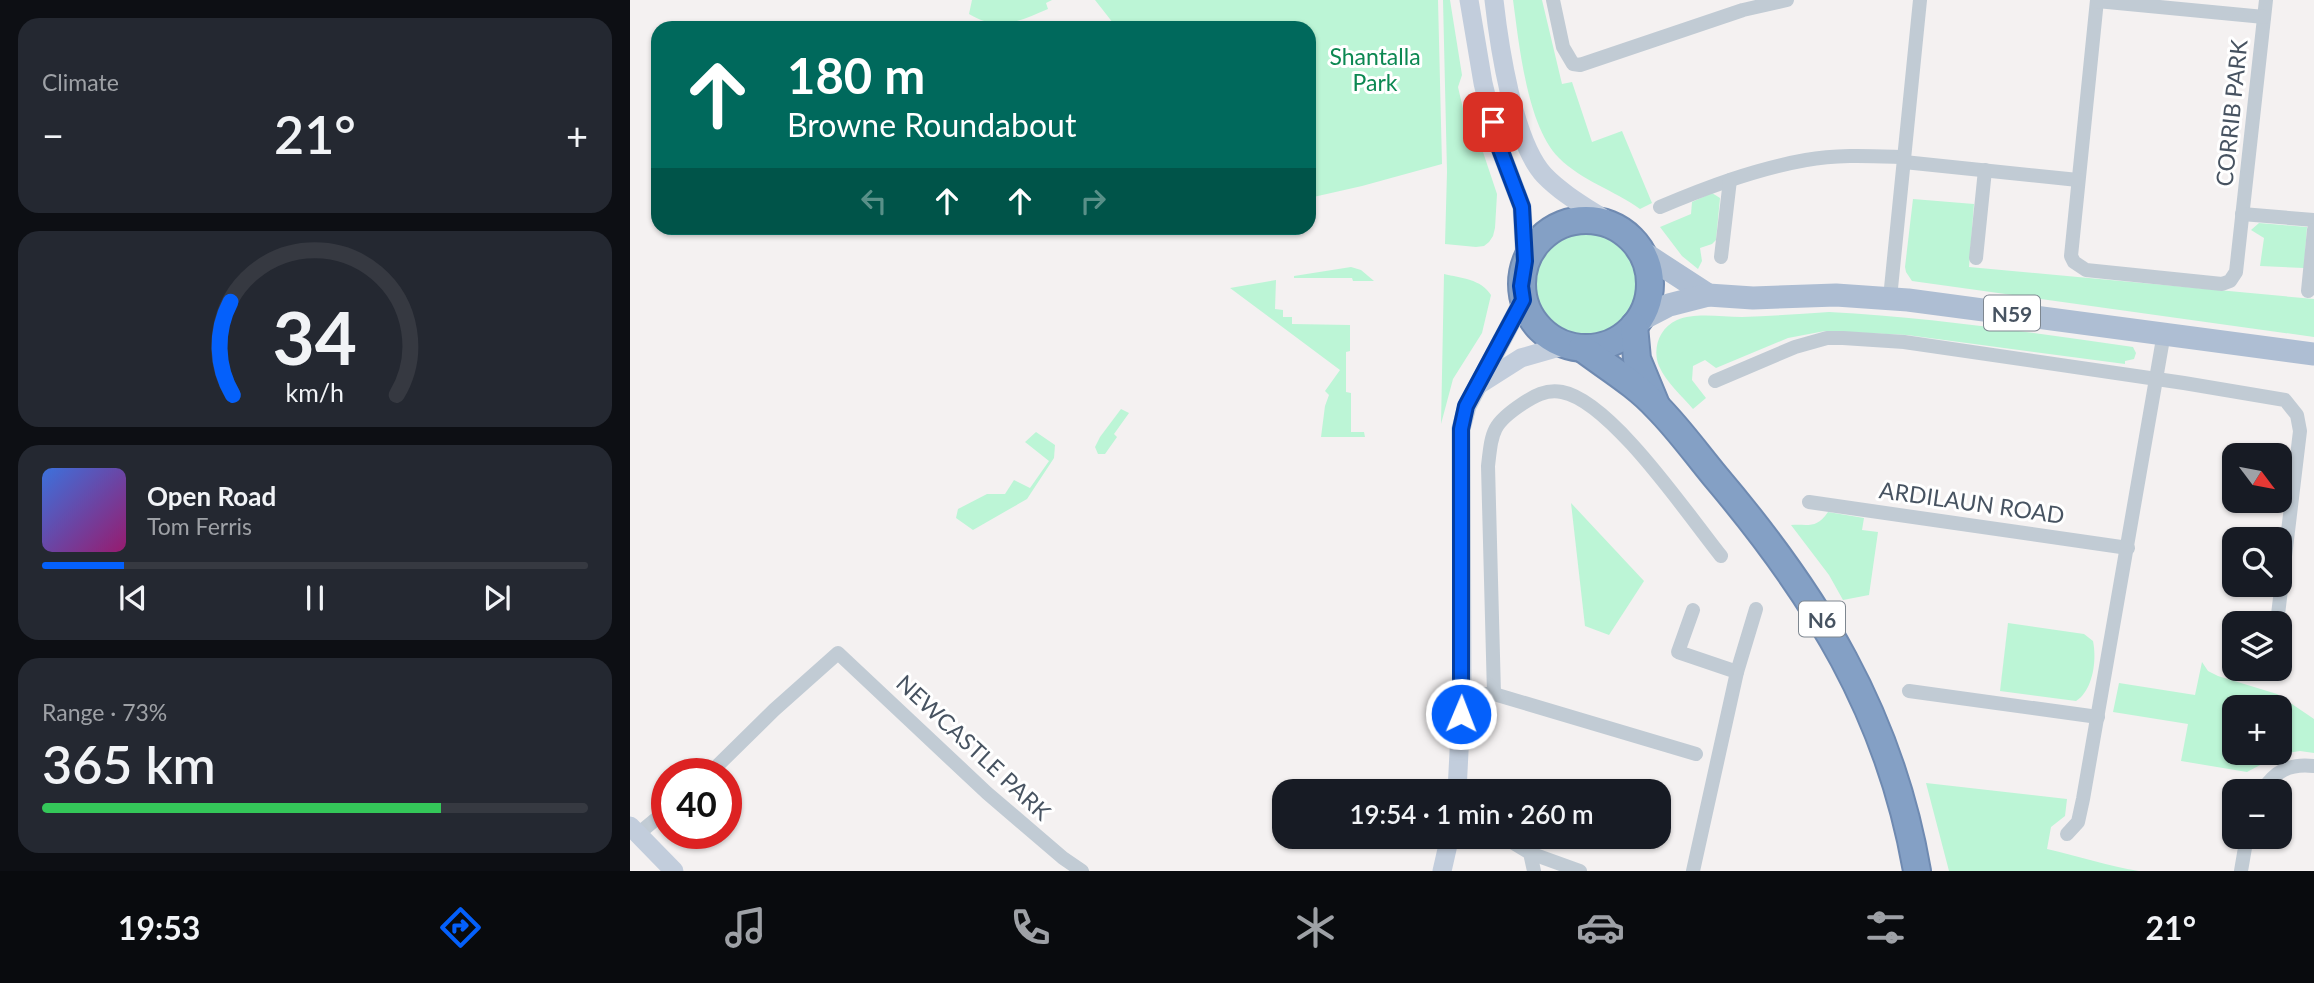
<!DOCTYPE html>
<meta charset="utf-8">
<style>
body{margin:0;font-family:Lato,sans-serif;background:#242831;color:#f1f3f6;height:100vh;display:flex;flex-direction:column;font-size:26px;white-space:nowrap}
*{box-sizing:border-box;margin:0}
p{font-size:23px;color:#9ea1a6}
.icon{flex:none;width:38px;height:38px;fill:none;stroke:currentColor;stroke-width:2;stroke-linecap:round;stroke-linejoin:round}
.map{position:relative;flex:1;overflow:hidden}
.sheet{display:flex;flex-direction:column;gap:18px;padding:18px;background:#0d0f14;width:630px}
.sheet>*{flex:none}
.hud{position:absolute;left:21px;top:21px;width:665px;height:214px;border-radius:21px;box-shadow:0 2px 5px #0004;background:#00695c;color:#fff;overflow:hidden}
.needle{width:46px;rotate:122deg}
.fabs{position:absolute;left:1592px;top:443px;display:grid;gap:14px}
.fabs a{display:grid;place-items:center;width:70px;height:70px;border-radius:14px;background:#171b24;box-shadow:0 2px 5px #0004;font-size:35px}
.speed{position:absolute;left:21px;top:758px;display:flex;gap:14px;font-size:35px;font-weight:700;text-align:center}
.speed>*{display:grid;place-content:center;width:91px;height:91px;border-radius:50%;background:#171b24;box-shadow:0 2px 5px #0004;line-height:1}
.speed .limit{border:10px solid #d22;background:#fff;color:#111}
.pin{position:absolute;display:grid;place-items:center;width:60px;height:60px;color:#fff;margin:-30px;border-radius:14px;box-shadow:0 4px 10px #0006}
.me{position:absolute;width:77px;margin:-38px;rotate:1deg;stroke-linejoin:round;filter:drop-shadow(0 0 5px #0008)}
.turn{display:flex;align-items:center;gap:24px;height:147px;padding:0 21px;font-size:32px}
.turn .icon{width:91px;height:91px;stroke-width:2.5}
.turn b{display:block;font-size:49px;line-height:60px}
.lanes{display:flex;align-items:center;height:66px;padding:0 21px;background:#0003;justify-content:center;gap:35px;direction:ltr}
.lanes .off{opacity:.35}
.big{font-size:52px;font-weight:600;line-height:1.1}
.sheet .tile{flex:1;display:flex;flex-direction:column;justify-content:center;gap:10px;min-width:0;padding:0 24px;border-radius:21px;background:#242831}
.sheet .dial{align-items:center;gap:0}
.dial svg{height:182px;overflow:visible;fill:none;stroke:#363941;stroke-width:7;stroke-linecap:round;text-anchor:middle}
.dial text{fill:#f1f3f6;stroke:none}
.song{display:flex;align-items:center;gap:21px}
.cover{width:84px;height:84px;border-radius:10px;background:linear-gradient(135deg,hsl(220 70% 55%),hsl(320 70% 35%))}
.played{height:7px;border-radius:4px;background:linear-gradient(90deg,#0460fb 15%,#363941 15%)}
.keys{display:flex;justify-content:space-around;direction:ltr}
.heat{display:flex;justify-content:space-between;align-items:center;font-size:38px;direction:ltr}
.charge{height:10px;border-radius:5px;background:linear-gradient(90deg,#34c759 73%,#363941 0)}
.trip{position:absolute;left:642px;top:779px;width:399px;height:70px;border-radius:21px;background:#171b24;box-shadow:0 2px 5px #0004;font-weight:600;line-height:70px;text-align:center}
.tab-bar{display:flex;height:112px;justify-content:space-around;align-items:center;background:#090b0e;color:#9ea1a6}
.tab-bar .icon{width:49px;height:49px}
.tab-bar .on{color:#0460fb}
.tab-bar b{font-size:32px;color:#f1f3f6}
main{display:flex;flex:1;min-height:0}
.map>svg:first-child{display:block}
</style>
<main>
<section class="sheet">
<div class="tile"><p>Climate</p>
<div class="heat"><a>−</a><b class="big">21°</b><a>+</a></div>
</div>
<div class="tile dial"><svg viewBox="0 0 100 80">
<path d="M14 69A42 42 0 1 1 86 69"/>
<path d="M14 69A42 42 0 0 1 13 28" stroke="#0460fb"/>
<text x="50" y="56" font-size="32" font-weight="700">34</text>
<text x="50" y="72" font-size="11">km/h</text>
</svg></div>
<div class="tile">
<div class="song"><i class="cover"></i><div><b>Open Road</b><p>Tom Ferris</p></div></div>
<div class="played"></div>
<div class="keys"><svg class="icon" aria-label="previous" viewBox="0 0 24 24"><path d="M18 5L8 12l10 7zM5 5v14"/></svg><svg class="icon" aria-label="pause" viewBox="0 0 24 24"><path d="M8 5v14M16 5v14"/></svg><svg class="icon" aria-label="next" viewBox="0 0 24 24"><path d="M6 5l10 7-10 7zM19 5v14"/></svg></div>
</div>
<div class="tile"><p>Range · 73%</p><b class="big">365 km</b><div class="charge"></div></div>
</section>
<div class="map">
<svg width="1684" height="871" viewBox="0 0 1684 871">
<rect width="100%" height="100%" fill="#f4f1f1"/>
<g fill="#bcf5d6" fill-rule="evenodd">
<path d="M342,0H422L416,3L418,9C390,21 368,32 339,14Z"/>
<polygon points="465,0 808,0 812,164 732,186 679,198 679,28 487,28"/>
<polygon points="813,0 820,0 832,75 828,87 838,130 849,140 867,194 865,228 863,236 859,242 854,246 846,247 815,244 817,172"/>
<path d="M883,0H912L932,84L942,82L962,142L992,131L1022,203L1010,209C984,190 952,181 929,158C897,127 889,43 883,0Z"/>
<polygon points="1082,193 1090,198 1086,240 1082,244 1070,248 1072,261 1068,269 1052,256 1030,227 1061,214 1062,202"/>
<polygon points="1283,199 1344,204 1339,267 1684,299 1684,337 1282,281 1276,272 1275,267"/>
<polygon points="1629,223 1677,227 1674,268 1630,266 1634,238 1621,230"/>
<circle cx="956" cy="281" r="54"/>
<polygon points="721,267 731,270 744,281 723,281 722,278 664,278 664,276"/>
<path d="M814,274C831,278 851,279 861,295L852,333L823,379L811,424Z"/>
<polygon points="646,280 645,309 653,310 653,317 662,317 662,324 720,325 720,351 716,352 716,392 721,393 721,432 734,432 735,437 691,437 695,406 699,395 695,391 710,370 600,288"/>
<path d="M1199,312C1301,317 1402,333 1503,347L1506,353L1504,359L1495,361V364L1277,335L1195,331L1158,338L1086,368L1075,360L1063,366L1062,380L1076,398L1063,409C1052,396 1036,382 1029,366C1022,349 1029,328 1047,320C1065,312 1092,317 1112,317C1141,316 1170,314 1199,312Z"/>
<polygon points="491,409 499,413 484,434 487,437 475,454 468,454 465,447 470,437"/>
<polygon points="406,432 425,445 424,458 397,499 343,530 326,518 328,509 357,494 375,494 384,480 400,488 419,461 395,442"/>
<polygon points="941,503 1014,581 979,635 955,626"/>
<path d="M1198,512L1234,518L1232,530L1248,532L1239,595L1213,600L1199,575L1161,525C1180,524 1186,529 1198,512Z"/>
<path d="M1378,623L1454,634L1463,641C1467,660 1463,690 1446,701L1370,691Z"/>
<path d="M1572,662L1578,671L1588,676L1647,694L1684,719V753L1670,751L1651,754L1617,772L1551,761L1558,724L1483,712L1489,683L1565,695ZM1605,707H1650V752H1605Z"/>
<path d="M1296,783L1437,799L1435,816L1421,827L1417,849C1448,856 1478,866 1509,871H1319Z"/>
</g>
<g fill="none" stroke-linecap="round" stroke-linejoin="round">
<g stroke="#6f8ab1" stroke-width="30">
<g id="highway">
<circle cx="956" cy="284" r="64"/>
<polyline points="1004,326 1007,359 1026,405"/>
<path d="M952,348C977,367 1006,384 1027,407C1048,428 1066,453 1085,476C1186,595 1260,714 1287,871"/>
</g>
</g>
<g stroke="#c1cbd4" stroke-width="14">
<polyline points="923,0 933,47 943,64 950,65 1113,10 1157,0"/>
<polyline points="1467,0 1441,256 1444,262 1456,270 1592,284 1600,281 1606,272 1636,0"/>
<polyline points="1467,1 1634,17"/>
<polyline points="1274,162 1448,180"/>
<path d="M1030,207C1077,187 1125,169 1176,160C1208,154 1242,156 1274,157"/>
<polyline points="1612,214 1684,220"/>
<polyline points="1091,257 1100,180"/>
<polyline points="1346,258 1355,170"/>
<polyline points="1678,291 1684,230"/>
<polyline points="1260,298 1290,0"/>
<polyline points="1085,381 1165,347 1197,338 1213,338 1274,342 1554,383 1655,400 1667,415 1670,431 1647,623"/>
<polyline points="1179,502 1498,548"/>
<polyline points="1063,610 1048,652 1107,672"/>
<polyline points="1641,671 1641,668"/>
<polyline points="1279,691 1468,717"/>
<polyline points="832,694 864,694 1066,754"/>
<path d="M864,694L858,466C862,431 862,424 892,404C904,396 916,389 932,392C981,401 1058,515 1091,556"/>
<polyline points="79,774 144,710 208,653 357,793 433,858 452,871"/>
<path d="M1632,791C1645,771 1660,763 1684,766"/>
<polyline points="8,834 37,810"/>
<polyline points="1437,834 1448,822 1453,799 1534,333"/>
<polyline points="872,836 900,853 904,871"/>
<polyline points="900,853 950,871"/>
<polyline points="1063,871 1107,672 1126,609"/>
<polyline points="1611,871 1617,836"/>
</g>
<g stroke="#c2cddc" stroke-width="19">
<polyline points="839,0 853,83 867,141 892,207 895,261"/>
<path d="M864,0C869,45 883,141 914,175C933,195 961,210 983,225"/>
<polyline points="850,384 891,358 936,345"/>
<polyline points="827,791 832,694 831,429 837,406 893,300"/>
<polyline points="0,826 44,871"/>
<polyline points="812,871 820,836"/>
</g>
<g stroke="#aebed3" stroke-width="23">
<polyline points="1012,252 1078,295"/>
<polyline points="1008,321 1039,305 1078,295 1123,298 1206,295 1278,300 1684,354"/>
</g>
<use href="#highway" stroke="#84a0c5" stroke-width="26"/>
</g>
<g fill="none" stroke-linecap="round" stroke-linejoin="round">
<g stroke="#033ea3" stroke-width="18">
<polyline id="route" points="831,714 831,429 836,406 893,300 891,286 895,261 892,207 867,141 863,122"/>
</g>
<use href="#route" stroke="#0460fb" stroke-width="12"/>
</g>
<g text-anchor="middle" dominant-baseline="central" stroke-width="6" stroke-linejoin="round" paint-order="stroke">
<g fill="#fff" stroke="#7e8790" stroke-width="2">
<rect x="1354" y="295.5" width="56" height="35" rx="5"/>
<rect x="1169" y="601.5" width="46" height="35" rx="5"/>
</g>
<g font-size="21" font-weight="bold" fill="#475361">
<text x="1382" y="313">N59</text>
<text x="1192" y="619">N6</text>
</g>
<g font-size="23" fill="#0c8852" stroke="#fff">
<text x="745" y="56">Shantalla<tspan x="745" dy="26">Park</tspan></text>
</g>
<g font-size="23" fill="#475361" stroke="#fff">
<text transform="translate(1601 113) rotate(-84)">CORRIB PARK</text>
<text transform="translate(1342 502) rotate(8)">ARDILAUN ROAD</text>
<text transform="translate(344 747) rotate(43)">NEWCASTLE PARK</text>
</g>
</g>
</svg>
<div class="fabs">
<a><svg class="needle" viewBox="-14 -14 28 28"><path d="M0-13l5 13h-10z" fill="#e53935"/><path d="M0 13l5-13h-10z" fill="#9ea1a6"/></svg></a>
<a><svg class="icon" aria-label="search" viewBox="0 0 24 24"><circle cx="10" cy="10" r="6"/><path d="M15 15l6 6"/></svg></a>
<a><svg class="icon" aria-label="layers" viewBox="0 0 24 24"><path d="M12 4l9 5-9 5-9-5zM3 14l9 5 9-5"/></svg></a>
<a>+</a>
<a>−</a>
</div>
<div class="speed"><div class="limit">40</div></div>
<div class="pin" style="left:863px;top:122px;background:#d93025"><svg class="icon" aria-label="arrive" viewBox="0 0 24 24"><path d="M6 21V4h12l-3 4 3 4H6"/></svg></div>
<svg class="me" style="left:831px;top:714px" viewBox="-20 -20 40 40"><circle r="17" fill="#0460fb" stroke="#fff" stroke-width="3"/><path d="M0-11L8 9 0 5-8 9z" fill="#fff"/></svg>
<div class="trip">19:54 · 1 min · 260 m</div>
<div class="hud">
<div class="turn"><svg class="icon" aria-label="ahead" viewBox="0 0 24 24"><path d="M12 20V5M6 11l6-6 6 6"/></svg><div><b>180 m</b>Browne Roundabout</div></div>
<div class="lanes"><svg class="icon off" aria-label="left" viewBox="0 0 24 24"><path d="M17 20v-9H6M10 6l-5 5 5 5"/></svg><svg class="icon" aria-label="ahead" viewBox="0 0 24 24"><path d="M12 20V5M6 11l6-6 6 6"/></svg><svg class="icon" aria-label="ahead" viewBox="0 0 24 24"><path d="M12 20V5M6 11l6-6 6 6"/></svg><svg class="icon off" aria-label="right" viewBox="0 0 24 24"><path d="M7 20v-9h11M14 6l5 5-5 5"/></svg></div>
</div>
</div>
</main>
<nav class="tab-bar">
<b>19:53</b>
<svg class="icon on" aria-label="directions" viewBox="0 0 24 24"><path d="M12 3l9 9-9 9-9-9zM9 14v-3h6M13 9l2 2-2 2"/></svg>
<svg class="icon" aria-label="music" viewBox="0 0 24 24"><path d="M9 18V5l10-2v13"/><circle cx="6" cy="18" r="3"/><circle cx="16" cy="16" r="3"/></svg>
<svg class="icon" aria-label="phone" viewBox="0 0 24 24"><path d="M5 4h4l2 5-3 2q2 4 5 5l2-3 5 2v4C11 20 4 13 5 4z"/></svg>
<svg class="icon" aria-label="climate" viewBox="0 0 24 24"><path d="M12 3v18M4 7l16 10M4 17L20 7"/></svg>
<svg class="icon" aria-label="car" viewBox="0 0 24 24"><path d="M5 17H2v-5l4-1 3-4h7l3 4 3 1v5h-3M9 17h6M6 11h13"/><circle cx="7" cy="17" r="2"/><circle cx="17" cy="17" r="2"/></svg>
<svg class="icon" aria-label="filters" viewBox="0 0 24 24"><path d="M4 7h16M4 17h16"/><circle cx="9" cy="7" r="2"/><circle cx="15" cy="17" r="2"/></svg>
<b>21°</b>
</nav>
